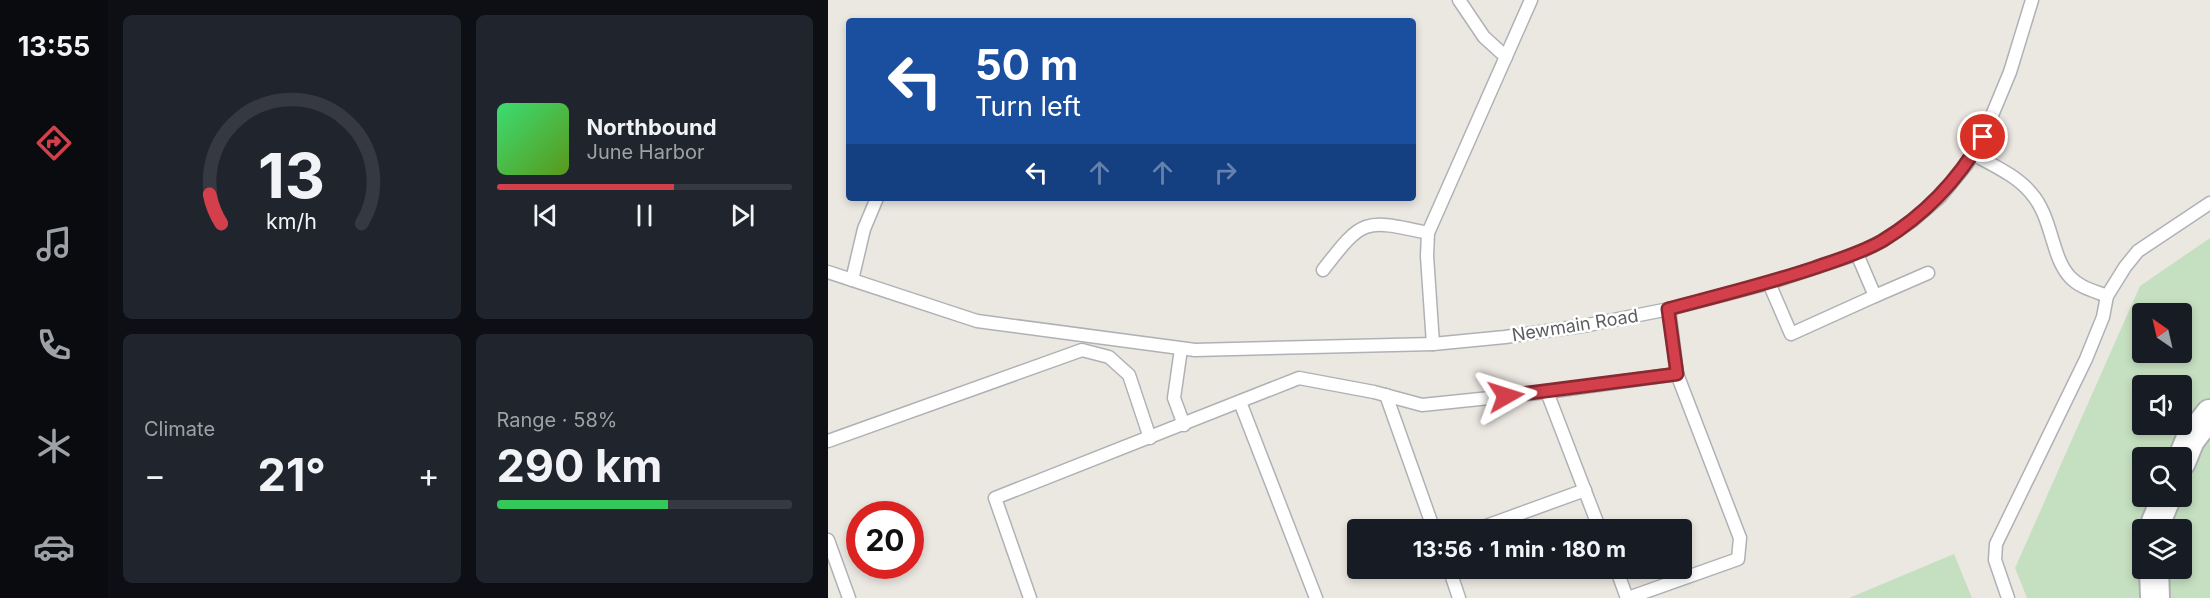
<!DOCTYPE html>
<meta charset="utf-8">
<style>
body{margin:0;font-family:Inter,sans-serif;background:#20242c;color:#f1f3f6;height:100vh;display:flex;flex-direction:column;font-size:22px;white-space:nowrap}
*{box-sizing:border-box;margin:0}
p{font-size:20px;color:#9ea1a6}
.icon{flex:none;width:33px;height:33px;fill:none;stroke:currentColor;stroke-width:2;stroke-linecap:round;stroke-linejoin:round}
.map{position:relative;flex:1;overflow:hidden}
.drawer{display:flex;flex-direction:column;gap:15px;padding:15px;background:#0d0f14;width:720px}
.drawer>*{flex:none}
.guide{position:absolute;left:18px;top:18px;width:570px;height:183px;border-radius:6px;box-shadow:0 3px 9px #0003;background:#1a4fa0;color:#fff;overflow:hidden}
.needle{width:39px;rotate:326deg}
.tools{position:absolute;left:1304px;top:303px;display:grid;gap:12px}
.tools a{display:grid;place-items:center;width:60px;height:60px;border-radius:6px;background:#171b24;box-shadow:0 3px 9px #0003;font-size:30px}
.speed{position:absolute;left:18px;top:501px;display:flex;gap:12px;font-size:30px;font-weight:700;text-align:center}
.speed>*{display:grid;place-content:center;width:78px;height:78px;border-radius:50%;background:#171b24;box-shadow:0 3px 9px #0003;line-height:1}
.speed .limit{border:9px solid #d22;background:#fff;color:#111}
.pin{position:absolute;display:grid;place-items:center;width:51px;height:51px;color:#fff;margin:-26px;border:3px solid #fff;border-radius:50%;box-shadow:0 2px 6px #0007}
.me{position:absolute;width:66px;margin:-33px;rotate:84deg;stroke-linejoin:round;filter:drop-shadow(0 0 4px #0008)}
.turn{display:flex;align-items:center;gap:21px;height:126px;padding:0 30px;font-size:27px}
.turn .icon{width:78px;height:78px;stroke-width:2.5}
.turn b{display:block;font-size:42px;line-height:51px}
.lanes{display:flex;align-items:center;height:57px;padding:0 30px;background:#0003;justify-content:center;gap:30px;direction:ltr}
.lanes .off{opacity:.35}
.big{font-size:45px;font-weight:700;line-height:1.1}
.drawer .tile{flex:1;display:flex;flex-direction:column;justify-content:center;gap:9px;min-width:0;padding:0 21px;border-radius:9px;background:#20242c}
.drawer .dial{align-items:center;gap:0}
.dial svg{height:156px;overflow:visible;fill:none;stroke:#363941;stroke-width:7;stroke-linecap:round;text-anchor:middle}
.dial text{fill:#f1f3f6;stroke:none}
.song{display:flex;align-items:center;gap:18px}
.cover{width:72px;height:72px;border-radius:9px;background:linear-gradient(135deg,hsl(140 70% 55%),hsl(90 70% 35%))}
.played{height:6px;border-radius:3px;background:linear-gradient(90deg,#d33f4a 60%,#363941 60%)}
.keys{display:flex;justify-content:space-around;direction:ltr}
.heat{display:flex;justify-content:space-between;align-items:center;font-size:33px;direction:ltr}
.charge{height:9px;border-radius:4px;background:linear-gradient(90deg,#34c759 58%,#363941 0)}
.drawer .tiles{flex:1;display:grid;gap:15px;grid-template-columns:repeat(2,1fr)}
.trip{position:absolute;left:519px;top:519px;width:345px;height:60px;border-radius:6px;background:#171b24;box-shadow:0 3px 9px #0003;font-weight:700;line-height:60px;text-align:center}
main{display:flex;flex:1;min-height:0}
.tab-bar{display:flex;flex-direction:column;width:108px;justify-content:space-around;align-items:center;background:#090b0e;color:#9ea1a6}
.tab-bar .icon{width:42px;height:42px}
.tab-bar .on{color:#d33f4a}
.tab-bar b{font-size:27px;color:#f1f3f6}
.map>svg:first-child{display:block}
</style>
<main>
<nav class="tab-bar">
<b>13:55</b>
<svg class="icon on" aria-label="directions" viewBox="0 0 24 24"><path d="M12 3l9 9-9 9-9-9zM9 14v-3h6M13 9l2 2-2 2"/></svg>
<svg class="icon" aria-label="music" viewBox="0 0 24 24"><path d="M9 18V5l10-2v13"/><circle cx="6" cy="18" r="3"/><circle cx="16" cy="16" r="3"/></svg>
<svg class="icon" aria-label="phone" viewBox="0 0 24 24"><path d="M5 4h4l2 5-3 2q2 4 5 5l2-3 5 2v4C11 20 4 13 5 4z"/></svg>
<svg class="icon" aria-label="climate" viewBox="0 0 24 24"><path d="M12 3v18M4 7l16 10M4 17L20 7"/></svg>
<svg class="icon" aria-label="car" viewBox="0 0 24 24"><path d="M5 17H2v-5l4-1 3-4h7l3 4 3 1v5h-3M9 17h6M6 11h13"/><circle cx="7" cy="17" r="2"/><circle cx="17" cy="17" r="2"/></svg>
</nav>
<section class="drawer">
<div class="tiles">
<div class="tile dial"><svg viewBox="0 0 100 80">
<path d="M14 69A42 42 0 1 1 86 69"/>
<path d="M14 69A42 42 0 0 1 8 54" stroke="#d33f4a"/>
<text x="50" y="56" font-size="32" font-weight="700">13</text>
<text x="50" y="72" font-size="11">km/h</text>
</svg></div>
<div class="tile">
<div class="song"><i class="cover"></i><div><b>Northbound</b><p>June Harbor</p></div></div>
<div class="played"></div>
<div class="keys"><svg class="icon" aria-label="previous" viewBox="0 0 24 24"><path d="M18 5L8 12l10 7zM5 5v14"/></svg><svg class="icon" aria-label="pause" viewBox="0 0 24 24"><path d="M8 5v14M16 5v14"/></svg><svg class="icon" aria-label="next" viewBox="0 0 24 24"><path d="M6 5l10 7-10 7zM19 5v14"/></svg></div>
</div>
<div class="tile"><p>Climate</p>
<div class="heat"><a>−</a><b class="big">21°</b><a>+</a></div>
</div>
<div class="tile"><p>Range · 58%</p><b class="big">290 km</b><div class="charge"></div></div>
</div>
</section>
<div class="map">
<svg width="1382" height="598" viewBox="0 0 1382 598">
<rect width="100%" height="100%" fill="#ebe7e1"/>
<g fill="#c5e0c0" fill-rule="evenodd">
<path d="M1382,238V598H1199L1187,568L1312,286ZM1314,314H1353V352H1314ZM1314,386H1353V424H1314ZM1314,458H1353V496H1314ZM1314,530H1353V568H1314Z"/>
<polygon points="1126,554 1144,598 1021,598"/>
</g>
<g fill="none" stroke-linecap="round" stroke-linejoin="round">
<g stroke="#afb2b5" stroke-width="15">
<g id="service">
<polyline points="631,0 656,37 678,57"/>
<path d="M1145,154C1164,165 1188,175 1203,193C1225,218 1223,257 1242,277C1252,288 1267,291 1279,296"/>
<polyline points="1029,254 1047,296 1100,273"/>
<path d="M495,270C535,218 536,219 600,233"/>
<polyline points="0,272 149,321 367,350 605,344 677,337 760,325 841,309 941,283 1029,254 1054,241 1084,221 1112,197 1139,164 1155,137 1182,72 1204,0"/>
<polyline points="24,280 36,229 49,198"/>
<polyline points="941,283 963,334 1047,296"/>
<polyline points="841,309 849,374"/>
<polyline points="605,344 599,256 600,233 703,0"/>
<polyline points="353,349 346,398 356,425"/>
<polyline points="719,392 772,530"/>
<polyline points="558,395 606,530"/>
<polyline points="412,402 488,598"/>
<polyline points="0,441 254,350 281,357 301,375 322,438"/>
<polyline points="647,530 757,490"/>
<polyline points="0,540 21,598"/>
<polyline points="621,568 631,598"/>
<polyline points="788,568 799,598"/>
<polyline points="202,598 167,498 471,378 546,392 594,405 719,392 849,374 912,538 910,559 800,598"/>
<polyline points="1180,598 1167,560 1168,544 1258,359 1275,317 1279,296 1297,267 1310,251 1382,203"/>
</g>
</g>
<g stroke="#afb2b5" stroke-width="32">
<g id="tertiary">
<polyline points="1353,462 1362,440 1382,414"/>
<polyline points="1328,530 1328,522 1339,496"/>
<polyline points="1326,568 1327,598"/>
</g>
</g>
<use href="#service" stroke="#fff" stroke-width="12"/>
<use href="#tertiary" stroke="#fff" stroke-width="28"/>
</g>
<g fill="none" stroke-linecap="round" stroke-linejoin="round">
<g stroke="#892930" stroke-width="15">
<path id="route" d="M678,396L849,374L840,309C889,296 938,284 986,268C1009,260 1033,253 1054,241C1097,215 1130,180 1155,137"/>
</g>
<use href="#route" stroke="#d33f4a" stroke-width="10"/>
</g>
<g text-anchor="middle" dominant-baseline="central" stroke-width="5" stroke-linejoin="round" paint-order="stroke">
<g font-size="18" fill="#5a5e60" stroke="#fff">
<text transform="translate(747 325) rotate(-9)">Newmain Road</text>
</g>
</g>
</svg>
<div class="tools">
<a><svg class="needle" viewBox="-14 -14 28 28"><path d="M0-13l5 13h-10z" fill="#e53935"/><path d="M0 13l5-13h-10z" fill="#9ea1a6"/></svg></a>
<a><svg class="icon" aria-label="sound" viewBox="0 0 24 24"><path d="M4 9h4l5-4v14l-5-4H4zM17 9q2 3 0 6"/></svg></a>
<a><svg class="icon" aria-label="search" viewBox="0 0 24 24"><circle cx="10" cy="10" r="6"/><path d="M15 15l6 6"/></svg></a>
<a><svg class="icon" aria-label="layers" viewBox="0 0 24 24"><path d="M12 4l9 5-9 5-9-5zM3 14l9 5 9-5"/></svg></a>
</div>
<div class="speed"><div class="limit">20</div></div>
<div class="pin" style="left:1155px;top:137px;background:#d93025"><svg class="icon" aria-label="arrive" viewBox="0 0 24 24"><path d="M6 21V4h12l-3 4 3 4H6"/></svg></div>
<svg class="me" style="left:678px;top:396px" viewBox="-20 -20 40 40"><path d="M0-17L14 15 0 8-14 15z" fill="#d33f4a" stroke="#fff" stroke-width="4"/></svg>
<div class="trip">13:56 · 1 min · 180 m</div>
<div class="guide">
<div class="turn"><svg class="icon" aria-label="left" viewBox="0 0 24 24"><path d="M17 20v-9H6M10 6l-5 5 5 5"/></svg><div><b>50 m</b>Turn left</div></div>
<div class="lanes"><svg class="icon" aria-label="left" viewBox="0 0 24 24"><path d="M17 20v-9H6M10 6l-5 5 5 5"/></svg><svg class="icon off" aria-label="ahead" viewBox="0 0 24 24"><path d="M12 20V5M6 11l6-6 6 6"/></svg><svg class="icon off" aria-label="ahead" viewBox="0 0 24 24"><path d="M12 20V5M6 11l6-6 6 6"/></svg><svg class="icon off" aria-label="right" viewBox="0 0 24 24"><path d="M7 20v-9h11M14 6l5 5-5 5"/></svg></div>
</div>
</div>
</main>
